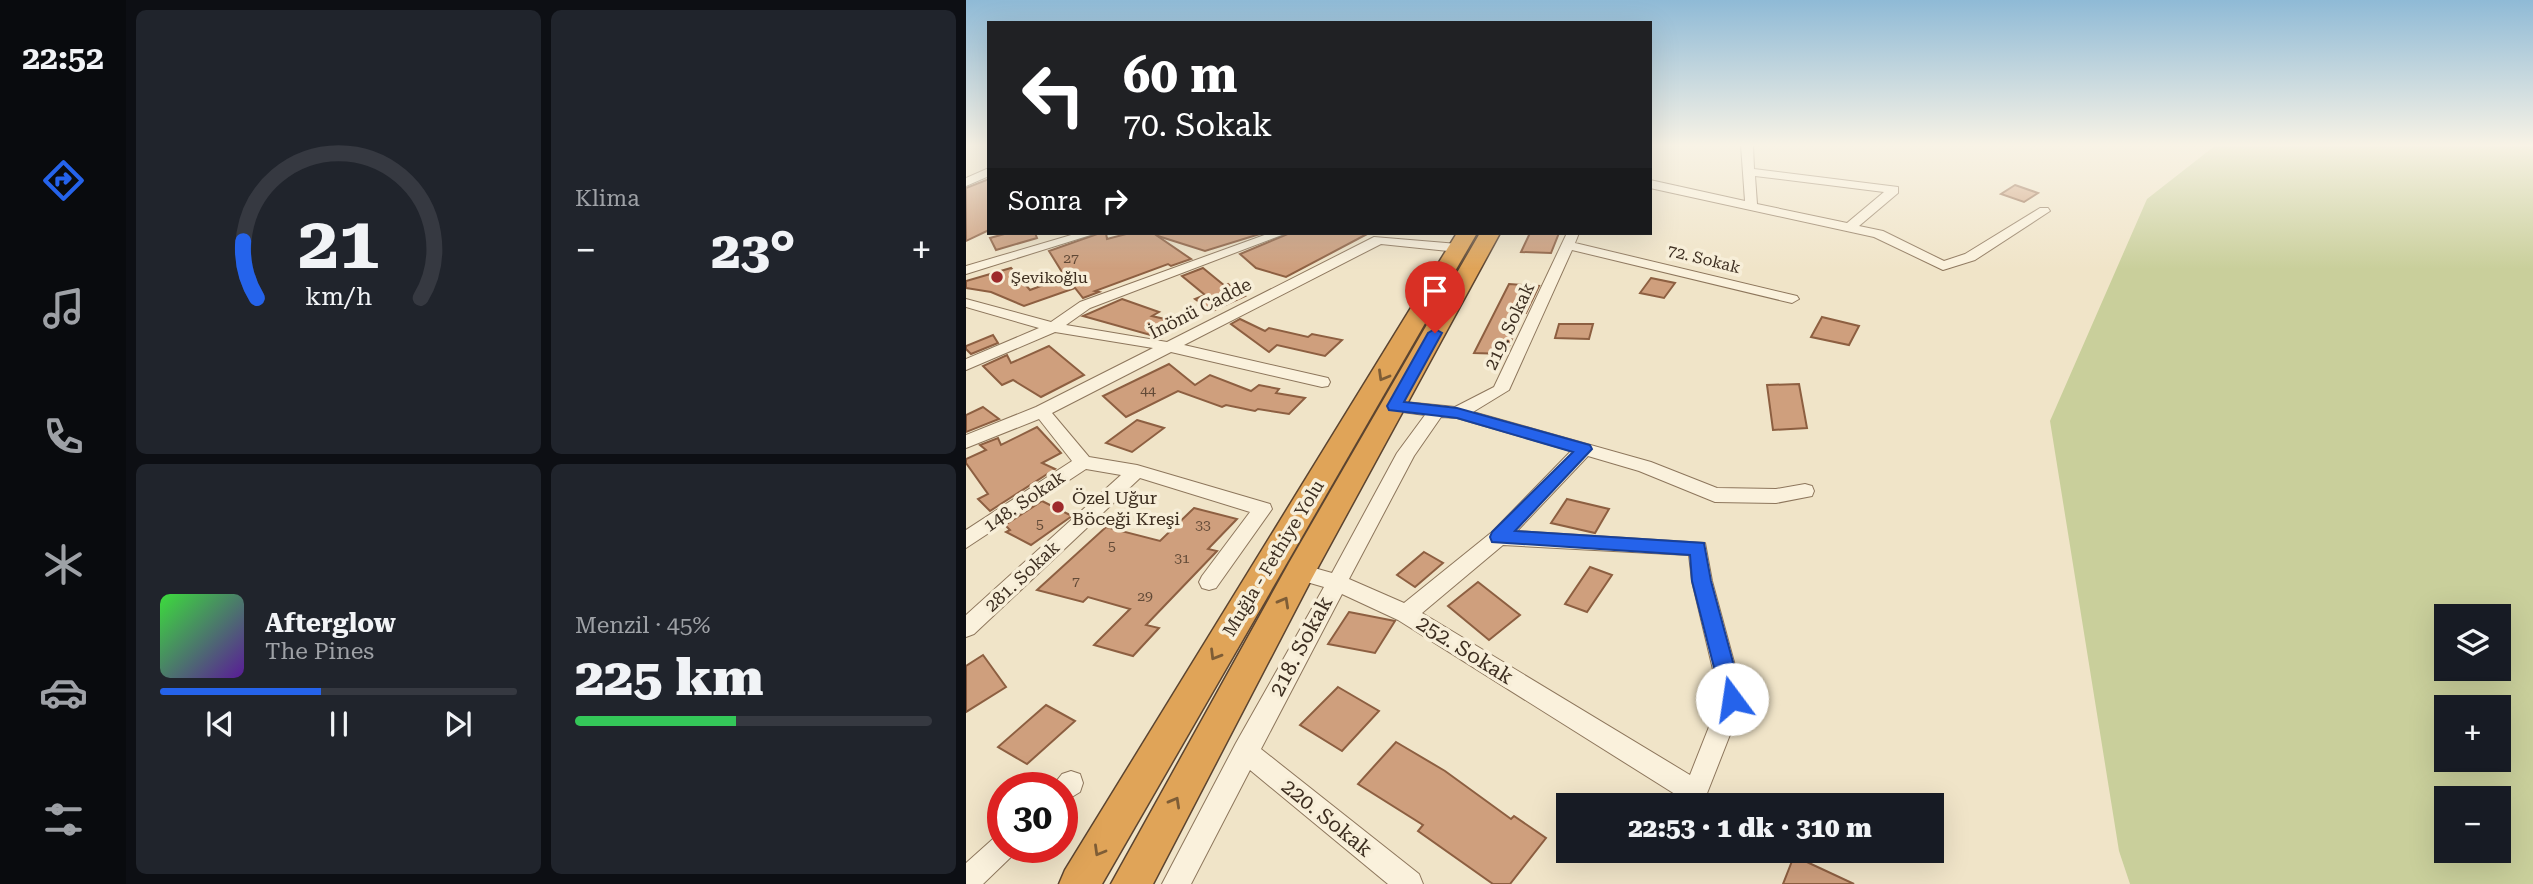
<!DOCTYPE html>
<html lang="tr">
<meta charset="utf-8">
<style>
body{margin:0;font-family:"Roboto Serif",serif;background:#20242c;color:#f1f3f6;height:100vh;display:flex;flex-direction:column;font-size:26px;white-space:nowrap}
*{box-sizing:border-box;margin:0}
p{font-size:23px;color:#9ea1a6}
.icon{flex:none;width:38px;height:38px;fill:none;stroke:currentColor;stroke-width:2;stroke-linecap:round;stroke-linejoin:round}
.map{position:relative;flex:1;overflow:hidden}
.panel{display:flex;flex-direction:column;gap:10px;padding:10px;background:#0d0f14;width:840px}
.panel>*{flex:none}
.hud{position:absolute;left:21px;top:21px;width:665px;height:214px;border-radius:0px;box-shadow:0 7px 28px #0002;background:#202124;color:#fff;overflow:hidden}
.fabs{position:absolute;left:1468px;top:604px;display:grid;gap:14px}
.fabs a{display:grid;place-items:center;width:77px;height:77px;border-radius:0px;background:#171b24;box-shadow:0 7px 28px #0002;font-size:35px}
.speed{position:absolute;left:21px;top:772px;display:flex;gap:14px;font-size:35px;font-weight:700;text-align:center}
.speed>*{display:grid;place-content:center;width:91px;height:91px;border-radius:50%;background:#171b24;box-shadow:0 7px 28px #0002;line-height:1}
.speed .limit{border:10px solid #d22;background:#fff;color:#111}
.pin{position:absolute;display:grid;place-items:center;width:60px;height:60px;color:#fff;margin:-72px -30px;border-radius:50% 50% 50% 0;rotate:-45deg;box-shadow:0 0 7px #0007}
.pin .icon{rotate:45deg}
.me{position:absolute;width:77px;margin:-38px;rotate:346deg;stroke-linejoin:round;filter:drop-shadow(0 0 5px #0008)}
.turn{display:flex;align-items:center;gap:24px;height:147px;padding:0 21px;font-size:32px}
.turn .icon{width:91px;height:91px;stroke-width:2.5}
.turn b{display:block;font-size:49px;line-height:60px}
.then{display:flex;align-items:center;height:66px;padding:0 21px;background:#0003;gap:14px;font-size:26px}
.big{font-size:52px;font-weight:800;line-height:1.1}
.panel .card{flex:1;display:flex;flex-direction:column;justify-content:center;gap:10px;min-width:0;padding:0 24px;border-radius:10px;background:#20242c}
.panel .dial{align-items:center;gap:0}
.dial svg{height:182px;overflow:visible;fill:none;stroke:#363941;stroke-width:7;stroke-linecap:round;text-anchor:middle}
.dial text{fill:#f1f3f6;stroke:none}
.song{display:flex;align-items:center;gap:21px}
.cover{width:84px;height:84px;border-radius:10px;background:linear-gradient(135deg,hsl(120 70% 55%),hsl(270 70% 35%))}
.played{height:7px;border-radius:4px;background:linear-gradient(90deg,#2563eb 45%,#363941 45%)}
.keys{display:flex;justify-content:space-around;direction:ltr}
.heat{display:flex;justify-content:space-between;align-items:center;font-size:38px;direction:ltr}
.charge{height:10px;border-radius:5px;background:linear-gradient(90deg,#34c759 45%,#363941 0)}
.panel .tiles{flex:1;display:grid;gap:10px;grid-template-columns:repeat(2,1fr)}
.trip{position:absolute;left:590px;top:793px;width:388px;height:70px;border-radius:0px;background:#171b24;box-shadow:0 7px 28px #0002;font-weight:800;line-height:70px;text-align:center}
main{display:flex;flex:1;min-height:0}
.dock{display:flex;flex-direction:column;width:126px;justify-content:space-around;align-items:center;background:#090b0e;color:#9ea1a6}
.dock .icon{width:49px;height:49px}
.dock .on{color:#2563eb}
.dock b{font-size:32px;color:#f1f3f6}
.map>svg:first-child{display:block}
</style>
<main>
<nav class="dock">
<b>22:52</b>
<svg class="icon on" aria-label="directions" viewBox="0 0 24 24"><path d="M12 3l9 9-9 9-9-9zM9 14v-3h6M13 9l2 2-2 2"/></svg>
<svg class="icon" aria-label="music" viewBox="0 0 24 24"><path d="M9 18V5l10-2v13"/><circle cx="6" cy="18" r="3"/><circle cx="16" cy="16" r="3"/></svg>
<svg class="icon" aria-label="phone" viewBox="0 0 24 24"><path d="M5 4h4l2 5-3 2q2 4 5 5l2-3 5 2v4C11 20 4 13 5 4z"/></svg>
<svg class="icon" aria-label="climate" viewBox="0 0 24 24"><path d="M12 3v18M4 7l16 10M4 17L20 7"/></svg>
<svg class="icon" aria-label="car" viewBox="0 0 24 24"><path d="M5 17H2v-5l4-1 3-4h7l3 4 3 1v5h-3M9 17h6M6 11h13"/><circle cx="7" cy="17" r="2"/><circle cx="17" cy="17" r="2"/></svg>
<svg class="icon" aria-label="filters" viewBox="0 0 24 24"><path d="M4 7h16M4 17h16"/><circle cx="9" cy="7" r="2"/><circle cx="15" cy="17" r="2"/></svg>
</nav>
<section class="panel">
<div class="tiles">
<div class="card dial"><svg viewBox="0 0 100 80">
<path d="M14 69A42 42 0 1 1 86 69"/>
<path d="M14 69A42 42 0 0 1 8 44" stroke="#2563eb"/>
<text x="50" y="56" font-size="32" font-weight="700">21</text>
<text x="50" y="72" font-size="11">km/h</text>
</svg></div>
<div class="card"><p>Klima</p>
<div class="heat"><a>−</a><b class="big">23°</b><a>+</a></div>
</div>
<div class="card">
<div class="song"><i class="cover"></i><div><b>Afterglow</b><p>The Pines</p></div></div>
<div class="played"></div>
<div class="keys"><svg class="icon" aria-label="previous" viewBox="0 0 24 24"><path d="M18 5L8 12l10 7zM5 5v14"/></svg><svg class="icon" aria-label="pause" viewBox="0 0 24 24"><path d="M8 5v14M16 5v14"/></svg><svg class="icon" aria-label="next" viewBox="0 0 24 24"><path d="M6 5l10 7-10 7zM19 5v14"/></svg></div>
</div>
<div class="card"><p>Menzil · 45%</p><b class="big">225 km</b><div class="charge"></div></div>
</div>
</section>
<div class="map">
<svg width="1567" height="884" viewBox="0 0 1567 884">
<rect width="100%" height="100%" fill="#f0e4c8"/>
<path fill="#c9cf9b" fill-rule="evenodd" d="M1250,145H1567V884H1164L1153,851L1084,421L1181,199ZM1480,616H1533V668H1480ZM1480,707H1533V760H1480ZM1480,798H1533V850H1480Z"/>
<g fill="#cf9f7d" stroke="#8d5f41" stroke-width="2">
<polygon points="23,179 23,230 0,241 0,188"/>
<polygon points="1049,185 1072,193 1058,202 1035,194"/>
<polygon points="42,233 69,233 71,238 30,250 24,238"/>
<polygon points="134,233 140,233 141,239 164,233 187,233 225,259 205,266 202,264 129,291 133,292 117,298 109,288 58,306 25,292 0,288 0,281 45,268 64,290 99,277 83,251"/>
<polygon points="193,233 297,233 239,251 192,236"/>
<polygon points="324,233 403,233 320,277 290,268 274,254"/>
<polygon points="564,233 593,233 585,253 555,252"/>
<polygon points="237,268 259,286 262,284 279,296 246,311 229,299 239,295 216,276"/>
<polygon points="685,278 709,283 698,298 674,293"/>
<polygon points="543,284 573,286 560,313 556,313 540,354 508,353"/>
<polygon points="156,299 193,312 186,316 216,323 195,338 117,316"/>
<polygon points="856,317 893,326 883,345 845,337"/>
<polygon points="274,319 299,331 303,328 342,337 346,334 376,340 359,356 311,345 303,352 265,324"/>
<polygon points="593,324 627,324 623,339 589,338"/>
<polygon points="27,335 32,343 5,354 0,349 0,346"/>
<polygon points="83,346 118,375 75,397 47,380 36,385 17,366 41,355 45,363"/>
<polygon points="203,364 229,385 244,375 285,391 293,385 313,389 310,393 339,398 323,414 292,409 289,411 260,405 256,407 212,391 160,417 137,396"/>
<polygon points="833,384 841,428 807,430 801,385"/>
<polygon points="17,407 33,419 0,432 0,415"/>
<polygon points="171,420 198,428 166,452 140,443"/>
<polygon points="71,427 95,453 76,463 89,469 24,511 12,499 22,494 0,463 0,459 20,450 14,445 32,438 35,445"/>
<polygon points="601,499 643,509 629,533 585,523"/>
<polygon points="76,501 106,516 65,545 40,532 44,530 39,525"/>
<polygon points="228,508 271,519 242,549 251,551 180,625 193,628 167,656 128,645 164,609 122,597 117,602 71,590 140,527 194,541"/>
<polygon points="458,552 477,563 449,587 431,575"/>
<polygon points="624,567 646,575 621,612 599,604"/>
<polygon points="512,582 554,615 523,640 482,606"/>
<polygon points="383,612 429,621 409,653 362,644"/>
<polygon points="17,655 40,687 0,712 0,666"/>
<polygon points="372,687 413,711 376,751 334,725"/>
<polygon points="80,705 109,721 61,764 32,747"/>
<polygon points="430,742 479,771 545,819 548,816 580,838 544,884 527,884 452,831 457,825 392,784"/>
<polygon points="828,856 888,884 817,884"/>
</g>
<g fill="none" stroke-linecap="round" stroke-linejoin="round">
<g stroke="#8d765c" stroke-width="2">
<g id="minor">
<path d="M775,145H787L788,169L932,187V193L893,226L917,231L978,261L999,254L1074,208H1082L1084,211L1009,260L977,270L908,237L684,188V180L779,201ZM789,176L918,192L881,223L791,204Z"/>
<polygon points="23,168 23,176 0,186 0,178"/>
<polygon points="112,233 131,233 0,274 0,266"/>
<polygon points="304,233 321,233 124,308 100,325 201,342 408,237 492,244 499,248 492,252 415,244 218,345 362,378 364,382 362,386 356,387 205,352 86,413 123,457 171,465 304,504 306,509 250,588 243,590 236,588 233,582 236,576 284,512 174,478 8,634 0,637 0,615 155,475 120,469 0,548 0,530 106,461 73,419 0,448 0,435 70,407 187,348 89,332 0,370 0,359 73,328 0,307 0,299 85,322 114,302"/>
<path d="M601,233H613L609,243L831,296L833,299L826,303L606,250L543,390L507,412L685,462L751,488L810,489L839,484L846,486L848,491L846,496L810,503L749,502L673,471L622,456L551,531L739,543L746,581L778,699L738,801L729,804L720,801L432,620L376,594L295,749L453,874L457,884H422L284,770L225,884H196L270,743L358,587L327,578L324,572L327,566L334,564L366,573L431,453L459,415L429,411L421,406L429,401L489,407L528,387ZM475,417L491,418L605,451L526,532L438,603L383,579L448,456ZM537,545L723,555L726,581L754,699L724,775L456,613Z"/>
<polygon points="105,771 114,774 117,783 114,792 96,803 96,788 85,788 96,774"/>
<polygon points="37,834 37,847 50,847 46,856 17,884 0,884 0,863 28,838"/>
</g>
</g>
<g stroke="#5b4430" stroke-width="3">
<g id="highway">
<polygon points="491,233 511,233 136,884 93,884 99,870"/>
<polygon points="514,233 534,233 345,580 187,884 145,884 323,563"/>
</g>
</g>
<use href="#minor" fill="#faf1dc" fill-rule="evenodd"/>
<use href="#highway" fill="#e0a458" fill-rule="evenodd"/>
</g>
<defs><path id="oneway-chevron" d="M-2-3.5L2.5 0L-2 3.5" fill="none" stroke-width="1.6" stroke-linecap="round" stroke-linejoin="round" transform="scale(1.75)"/></defs>
<g stroke="#7e5d36">
<use href="#oneway-chevron" transform="translate(417 376) rotate(120)"/>
<use href="#oneway-chevron" transform="translate(318 602) rotate(-61)"/>
<use href="#oneway-chevron" transform="translate(249 655) rotate(121)"/>
<use href="#oneway-chevron" transform="translate(209 802) rotate(-61)"/>
<use href="#oneway-chevron" transform="translate(133 851) rotate(120)"/>
</g>
<linearGradient id="sky" x2="0" y2="1"><stop stop-color="#8fbad6"/><stop offset="0.54" stop-color="#f8f3e6"/><stop offset="1" stop-color="#f8f3e6" stop-opacity="0"/></linearGradient>
<rect width="1567" height="269" fill="url(#sky)"/>
<polygon fill="#2563eb" stroke="#184099" stroke-width="2" points="469,329 476,333 438,402 491,408 624,445 626,449 549,531 738,543 745,581 777,699 774,706 766,709 759,706 756,699 726,581 724,555 526,542 524,537 526,532 607,452 491,418 423,410 421,406 462,333"/>
<g fill="#9e2a2b" stroke="#f7eed8" stroke-width="2.5">
<circle cx="31" cy="277" r="7"/>
<circle cx="92" cy="507" r="7"/>
</g>
<g text-anchor="middle" dominant-baseline="central" stroke-width="7" stroke-linejoin="round" paint-order="stroke">
<g font-size="14" fill="#624a37">
<text x="105" y="258">27</text>
<text x="182" y="390">44</text>
<text x="74" y="524">5</text>
<text x="237" y="525">33</text>
<text x="146" y="546">5</text>
<text x="216" y="558">31</text>
<text x="110" y="581">7</text>
<text x="179" y="596">29</text>
</g>
<g font-size="16" fill="#3d2e20" stroke="#f7eed8">
<text transform="translate(738 259) rotate(14)">72. Sokak</text>
</g>
<g font-size="16" fill="#3d2e20" stroke="#f7eed8" text-anchor="start">
<text x="45" y="277">Şevikoğlu</text>
</g>
<g font-size="18" fill="#3d2e20" stroke="#f7eed8">
<text transform="translate(234 308) rotate(-27)">İnönü Cadde</text>
<text transform="translate(543 326) rotate(-65)">219. Sokak</text>
<text transform="translate(58 501) rotate(-34)">148. Sokak</text>
<text transform="translate(307 558) rotate(-59)">Muğla - Fethiye Yolu</text>
<text transform="translate(56 576) rotate(-43)">281. Sokak</text>
</g>
<g font-size="18" fill="#3d2e20" stroke="#f7eed8" text-anchor="start">
<text x="106" y="497">Özel Uğur<tspan x="106" dy="21">Böceği Kreşi</tspan></text>
</g>
<g font-size="21" fill="#3d2e20" stroke="#f7eed8">
<text transform="translate(335 646) rotate(-62)">218. Sokak</text>
<text transform="translate(499 650) rotate(32)">252. Sokak</text>
<text transform="translate(361 818) rotate(39)">220. Sokak</text>
</g>
</g>
</svg>
<div class="fabs">
<a><svg class="icon" aria-label="layers" viewBox="0 0 24 24"><path d="M12 4l9 5-9 5-9-5zM3 14l9 5 9-5"/></svg></a>
<a>+</a>
<a>−</a>
</div>
<div class="speed"><div class="limit">30</div></div>
<div class="pin" style="left:469px;top:333px;background:#d93025"><svg class="icon" aria-label="arrive" viewBox="0 0 24 24"><path d="M6 21V4h12l-3 4 3 4H6"/></svg></div>
<svg class="me" style="left:766px;top:699px" viewBox="-20 -20 40 40"><circle r="19" fill="#fff"/><path d="M0-13L10 11 0 6-10 11z" fill="#2563eb"/></svg>
<div class="trip">22:53 · 1 dk · 310 m</div>
<div class="hud">
<div class="turn"><svg class="icon" aria-label="left" viewBox="0 0 24 24"><path d="M17 20v-9H6M10 6l-5 5 5 5"/></svg><div><b>60 m</b>70. Sokak</div></div>
<div class="then">Sonra<svg class="icon" aria-label="right" viewBox="0 0 24 24"><path d="M7 20v-9h11M14 6l5 5-5 5"/></svg></div>
</div>
</div>
</main>
